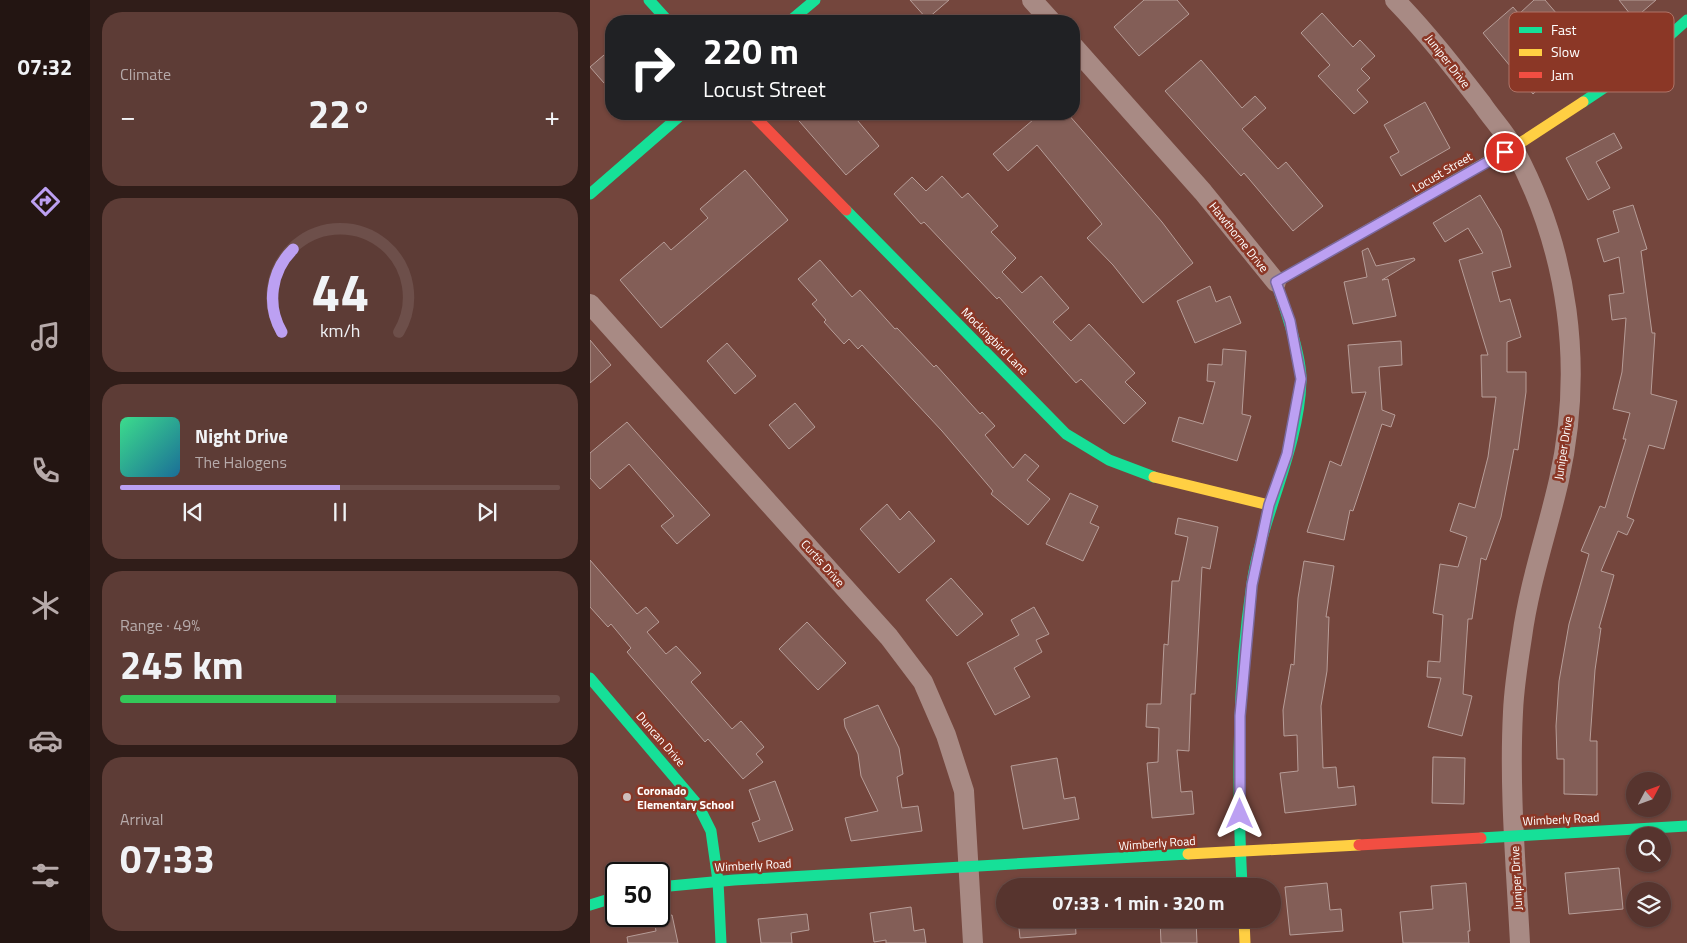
<!DOCTYPE html>
<meta charset="utf-8">
<style>
body{margin:0;font-family:"Titillium Web",sans-serif;background:#5d3c36;color:#f1f3f6;height:100vh;display:flex;flex-direction:column;font-size:19px;white-space:nowrap}
*{box-sizing:border-box;margin:0}
p{font-size:16px;color:#b6aaaa}
.icon{flex:none;width:28px;height:28px;fill:none;stroke:currentColor;stroke-width:2;stroke-linecap:round;stroke-linejoin:round}
.map{position:relative;flex:1;overflow:hidden}
.panel{display:flex;flex-direction:column;gap:12px;padding:12px;background:#301d19;width:500px}
.panel>*{flex:none}
.guide{position:absolute;left:15px;top:15px;width:475px;height:105px;border-radius:20px;box-shadow:0 1px 4px #0004,0 0 0 1px #6d4f4a;background:#202124;color:#fff;overflow:hidden}
.needle{width:32px;rotate:49deg}
.controls{position:absolute;left:1036px;top:772px;display:grid;gap:10px}
.controls a{display:grid;place-items:center;width:45px;height:45px;border-radius:50%;background:#57342e;box-shadow:0 1px 4px #0004,0 0 0 1px #6d4f4a;font-size:25px}
.speed{position:absolute;left:15px;top:862px;display:flex;gap:10px;font-size:25px;font-weight:700;text-align:center}
.speed>*{display:grid;place-content:center;width:65px;height:65px;border-radius:50%;background:#57342e;box-shadow:0 1px 4px #0004,0 0 0 1px #6d4f4a;line-height:1}
.speed .limit{border:2px solid #111;border-radius:8px;background:#fff;color:#111}
.pin{position:absolute;display:grid;place-items:center;width:42px;height:42px;color:#fff;margin:-21px;border:2px solid #fff;border-radius:50%;box-shadow:0 1px 5px #0007}
.me{position:absolute;width:55px;margin:-28px;rotate:0deg;stroke-linejoin:round;filter:drop-shadow(0 0 4px #0008)}
.turn{display:flex;align-items:center;gap:18px;height:105px;padding:0 15px;font-size:22px}
.turn .icon{width:65px;height:65px;stroke-width:2.5}
.turn b{display:block;font-size:35px;line-height:42px}
.big{font-size:38px;font-weight:700;line-height:1.1}
.panel .tile{flex:1;display:flex;flex-direction:column;justify-content:center;gap:8px;min-width:0;padding:0 18px;border-radius:20px;background:#5d3c36}
.panel .dial{align-items:center;gap:0}
.dial svg{height:130px;overflow:visible;fill:none;stroke:#6d4f4a;stroke-width:7;stroke-linecap:round;text-anchor:middle}
.dial text{fill:#f1f3f6;stroke:none}
.song{display:flex;align-items:center;gap:15px}
.cover{width:60px;height:60px;border-radius:8px;background:linear-gradient(135deg,hsl(150 70% 55%),hsl(200 70% 35%))}
.played{height:5px;border-radius:2px;background:linear-gradient(90deg,#bca0f2 50%,#6d4f4a 50%)}
.keys{display:flex;justify-content:space-around;direction:ltr}
.heat{display:flex;justify-content:space-between;align-items:center;font-size:28px;direction:ltr}
.charge{height:8px;border-radius:4px;background:linear-gradient(90deg,#34c759 49%,#6d4f4a 0)}
.trip{position:absolute;left:406px;top:878px;width:285px;height:50px;border-radius:25px;background:#57342e;box-shadow:0 1px 4px #0004,0 0 0 1px #6d4f4a;font-weight:700;line-height:50px;text-align:center}
main{display:flex;flex:1;min-height:0}
.dock{display:flex;flex-direction:column;width:90px;justify-content:space-around;align-items:center;background:#231512;color:#b6aaaa}
.dock .icon{width:35px;height:35px}
.dock .active{color:#bca0f2}
.dock b{font-size:22px;color:#f1f3f6}
.map>svg:first-child{display:block}
</style>
<main>
<nav class="dock">
<b>07:32</b>
<svg class="icon active" aria-label="directions" viewBox="0 0 24 24"><path d="M12 3l9 9-9 9-9-9zM9 14v-3h6M13 9l2 2-2 2"/></svg>
<svg class="icon" aria-label="music" viewBox="0 0 24 24"><path d="M9 18V5l10-2v13"/><circle cx="6" cy="18" r="3"/><circle cx="16" cy="16" r="3"/></svg>
<svg class="icon" aria-label="phone" viewBox="0 0 24 24"><path d="M5 4h4l2 5-3 2q2 4 5 5l2-3 5 2v4C11 20 4 13 5 4z"/></svg>
<svg class="icon" aria-label="climate" viewBox="0 0 24 24"><path d="M12 3v18M4 7l16 10M4 17L20 7"/></svg>
<svg class="icon" aria-label="car" viewBox="0 0 24 24"><path d="M5 17H2v-5l4-1 3-4h7l3 4 3 1v5h-3M9 17h6M6 11h13"/><circle cx="7" cy="17" r="2"/><circle cx="17" cy="17" r="2"/></svg>
<svg class="icon" aria-label="filters" viewBox="0 0 24 24"><path d="M4 7h16M4 17h16"/><circle cx="9" cy="7" r="2"/><circle cx="15" cy="17" r="2"/></svg>
</nav>
<section class="panel">
<div class="tile"><p>Climate</p>
<div class="heat"><a>−</a><b class="big">22°</b><a>+</a></div>
</div>
<div class="tile dial"><svg viewBox="0 0 100 80">
<path d="M14 69A42 42 0 1 1 86 69"/>
<path d="M14 69A42 42 0 0 1 21 18" stroke="#bca0f2"/>
<text x="50" y="56" font-size="32" font-weight="700">44</text>
<text x="50" y="72" font-size="11">km/h</text>
</svg></div>
<div class="tile">
<div class="song"><i class="cover"></i><div><b>Night Drive</b><p>The Halogens</p></div></div>
<div class="played"></div>
<div class="keys"><svg class="icon" aria-label="previous" viewBox="0 0 24 24"><path d="M18 5L8 12l10 7zM5 5v14"/></svg><svg class="icon" aria-label="pause" viewBox="0 0 24 24"><path d="M8 5v14M16 5v14"/></svg><svg class="icon" aria-label="next" viewBox="0 0 24 24"><path d="M6 5l10 7-10 7zM19 5v14"/></svg></div>
</div>
<div class="tile"><p>Range · 49%</p><b class="big">245 km</b><div class="charge"></div></div>
<div class="tile"><p>Arrival</p><b class="big">07:33</b></div>
</section>
<div class="map">
<svg width="1097" height="943" viewBox="0 0 1097 943">
<rect width="100%" height="100%" fill="#74463d"/>
<g fill="#835e57" stroke="#b79d98">
<polygon points="320,0 359,0 337,19"/>
<polygon points="554,0 587,0 599,14 549,56 524,27"/>
<polygon points="944,0 955,0 973,21 979,16 992,32 970,52 984,68 967,82 962,76 943,94 893,33 923,7 929,14"/>
<polygon points="1029,0 1066,0 1044,19"/>
<polygon points="732,13 763,47 770,40 785,56 771,69 780,78 767,90 778,102 764,114 728,76 740,65 711,33"/>
<polygon points="21,49 21,91 0,67"/>
<polygon points="611,60 652,108 665,96 676,108 652,129 688,169 696,162 733,206 703,231 654,173 651,176 575,91"/>
<polygon points="835,102 860,148 811,176 800,157 809,152 794,125"/>
<polygon points="203,114 262,114 289,146 256,175"/>
<polygon points="450,114 478,114 572,222 603,263 553,303 523,265 497,238 512,224 447,145 418,171 403,154"/>
<polygon points="1024,133 1032,148 1006,162 1020,188 998,200 976,158"/>
<polygon points="155,170 198,220 71,328 30,280 74,242 81,250 118,218 110,209"/>
<polygon points="352,176 372,198 378,193 408,226 401,232 426,258 412,272 432,293 451,276 479,308 463,322 481,341 499,324 545,373 535,382 556,403 534,424 491,379 486,383 409,297 407,299 334,222 331,224 304,194 322,177 336,191"/>
<polygon points="890,195 911,230 921,267 902,272 910,302 920,299 931,337 917,342 917,372 936,372 936,392 928,450 924,449 911,517 896,560 891,558 882,619 878,619 873,694 882,696 872,736 838,727 851,678 837,677 838,661 850,662 853,615 843,613 850,564 868,567 877,537 860,531 869,503 885,508 898,457 906,397 892,397 891,355 898,355 869,260 893,253 878,228 855,242 843,223"/>
<polygon points="1043,205 1057,249 1051,251 1062,333 1065,333 1061,394 1087,401 1074,449 1059,445 1037,517 1044,520 1037,535 1028,531 1011,571 1024,575 1009,628 1011,628 1005,670 1000,741 1007,741 1007,795 974,794 974,759 967,759 966,726 969,681 979,624 999,554 991,551 1010,506 1015,508 1036,439 1033,439 1040,413 1023,409 1032,372 1036,318 1022,320 1019,295 1034,293 1029,257 1014,262 1007,239 1029,232 1023,211"/>
<polygon points="778,248 786,266 824,258 825,260 792,280 798,279 806,316 763,324 754,282 777,277 772,251"/>
<polygon points="230,260 262,297 270,290 305,329 307,328 344,367 346,365 390,414 392,412 405,426 395,435 423,468 435,454 449,466 437,480 460,499 438,525 401,494 403,491 352,431 272,345 268,349 259,339 254,344 234,322 236,320 222,304 227,300 208,279"/>
<polygon points="620,286 626,302 640,296 651,323 605,343 587,301"/>
<polygon points="0,340 21,365 0,383"/>
<polygon points="811,341 812,365 789,367 792,410 805,415 801,427 792,424 763,511 760,510 754,540 717,532 740,461 751,466 776,392 762,393 758,345"/>
<polygon points="137,343 166,376 145,394 117,361"/>
<polygon points="633,349 656,351 652,414 661,416 647,461 582,441 589,417 613,424 625,382 617,381 618,364 632,365"/>
<polygon points="205,403 225,427 199,449 179,425"/>
<polygon points="37,422 120,515 87,544 71,526 84,516 39,464 10,489 0,478 0,453"/>
<polygon points="480,493 508,506 500,523 509,527 493,561 456,544"/>
<polygon points="297,504 310,520 319,511 345,541 309,573 270,529"/>
<polygon points="588,518 628,527 620,569 612,567 605,694 601,694 599,751 587,750 591,792 602,791 604,814 562,818 557,763 568,762 569,728 556,727 557,704 571,704 574,644 578,645 582,581 589,581 598,537 585,534"/>
<polygon points="0,560 47,614 56,607 69,622 57,632 76,654 86,646 111,673 101,682 142,729 151,721 174,747 166,754 173,762 153,779 118,739 115,742 37,652 41,648 21,624 18,627 0,607"/>
<polygon points="714,561 744,566 736,617 739,617 737,671 731,706 733,768 746,767 748,788 764,786 766,805 695,813 690,773 708,771 707,735 694,736 693,710 701,664 704,665 708,598"/>
<polygon points="361,578 393,614 367,636 336,600"/>
<polygon points="444,607 459,634 446,640 452,652 424,668 440,697 405,715 377,663 429,635 421,620"/>
<polygon points="217,622 256,663 228,690 189,649"/>
<polygon points="288,705 309,748 313,774 307,777 312,808 328,806 332,831 261,841 255,818 288,811 271,776 268,754 255,727 254,719"/>
<polygon points="843,757 875,758 874,804 842,803"/>
<polygon points="467,758 474,799 485,797 489,819 433,829 421,766"/>
<polygon points="185,781 203,830 169,842 162,823 170,820 159,790"/>
<polygon points="1029,868 1033,909 979,914 975,873"/>
<polygon points="737,883 740,910 751,909 753,931 700,935 695,887"/>
<polygon points="876,883 880,931 878,931 879,943 813,943 810,912 843,909 841,886"/>
<polygon points="321,907 324,931 334,929 336,943 296,943 296,940 284,942 280,913"/>
<polygon points="217,914 219,930 201,933 202,943 171,943 168,919"/>
<polygon points="82,915 88,943 38,943 37,937 66,931 64,919"/>
<polygon points="428,919 485,919 486,934 430,938"/>
<polygon points="570,919 606,919 607,943 571,943"/>
</g>
<g fill="none" stroke-linecap="round" stroke-linejoin="round">
<g stroke="#a88a84" stroke-width="20">
<polyline points="442,0 461,21"/>
<path d="M805,0C837,33 864,68 892,104C902,119 916,133 924,149C979,251 994,367 969,480C957,533 939,584 932,637C928,662 924,687 923,712C919,789 926,866 930,943"/>
<polyline points="484,47 613,192 686,282"/>
<polyline points="0,304 299,637 333,682 356,735 374,791 383,943"/>
</g>
<g stroke="#16e098" stroke-width="11">
<polyline points="59,0 78,21"/>
<polyline points="200,21 225,0"/>
<polyline points="993,102 1041,70 1097,20"/>
<polyline points="0,194 92,114"/>
<polyline points="256,210 476,434 519,460 564,477"/>
<polyline points="0,678 108,805 121,831 128,881 131,943"/>
<polyline points="891,838 1097,826"/>
<path d="M652,886C647,785 647,683 662,583C672,516 709,449 711,381C712,357 694,306 686,282L730,257"/>
<polyline points="69,887 144,880 598,854"/>
<polyline points="0,905 26,897"/>
</g>
<g stroke="#ffcf43" stroke-width="11">
<polyline points="730,257 935,140 993,102"/>
<polyline points="564,477 679,505"/>
<polyline points="598,854 769,845"/>
<polyline points="654,919 655,943"/>
</g>
<g stroke="#f24e42" stroke-width="11">
<polyline points="162,114 256,210"/>
<polyline points="769,845 891,838"/>
</g>
</g>
<g fill="none" stroke-linecap="round" stroke-linejoin="round">
<g stroke="#7a689d" stroke-width="12">
<polyline id="route" points="650,814 650,716 662,585 679,505 697,454 711,379 700,321 686,282 915,152"/>
</g>
<use href="#route" stroke="#bca0f2" stroke-width="9"/>
</g>
<circle fill="#cebebb" stroke="#8b3726" stroke-width="2" cx="37" cy="797" r="5"/>
<g text-anchor="middle" dominant-baseline="central" stroke-width="5" stroke-linejoin="round" paint-order="stroke">
<g font-size="12" fill="#fff" stroke="#8b3726">
<text transform="translate(858 61) rotate(52)">Juniper Drive</text>
<text transform="translate(852 172) rotate(-30)">Locust Street</text>
<text transform="translate(649 237) rotate(51)">Hawthorne Drive</text>
<text transform="translate(405 341) rotate(45)">Mockingbird Lane</text>
<text transform="translate(973 448) rotate(-81)">Juniper Drive</text>
<text transform="translate(233 563) rotate(48)">Curtis Drive</text>
<text transform="translate(71 739) rotate(49)">Duncan Drive</text>
<text transform="translate(971 819) rotate(-3)">Wimberly Road</text>
<text transform="translate(567 843) rotate(-4)">Wimberly Road</text>
<text transform="translate(163 865) rotate(-3)">Wimberly Road</text>
<text transform="translate(926 878) rotate(-93)">Juniper Drive</text>
</g>
<g font-size="12" font-weight="bold" fill="#fff" stroke="#8b3726" text-anchor="start">
<text x="47" y="790">Coronado<tspan x="47" dy="14">Elementary School</tspan></text>
</g>
</g>
<rect x="919" y="12" width="165" height="80" rx="8" fill="#8b3726" stroke="#ae7367" stroke-width="1"/>
<rect x="929" y="27" width="23" height="6" fill="#16e098"/>
<rect x="929" y="49" width="23" height="7" fill="#ffcf43"/>
<rect x="929" y="72" width="23" height="6" fill="#f24e42"/>
<g font-size="14" fill="#fff">
<text x="961" y="35">Fast</text>
<text x="961" y="57">Slow</text>
<text x="961" y="80">Jam</text>
</g>
</svg>
<div class="controls">
<a><svg class="needle" viewBox="-14 -14 28 28"><path d="M0-13l5 13h-10z" fill="#e53935"/><path d="M0 13l5-13h-10z" fill="#b6aaaa"/></svg></a>
<a><svg class="icon" aria-label="search" viewBox="0 0 24 24"><circle cx="10" cy="10" r="6"/><path d="M15 15l6 6"/></svg></a>
<a><svg class="icon" aria-label="layers" viewBox="0 0 24 24"><path d="M12 4l9 5-9 5-9-5zM3 14l9 5 9-5"/></svg></a>
</div>
<div class="speed"><div class="limit">50</div></div>
<div class="pin" style="left:915px;top:152px;background:#d93025"><svg class="icon" aria-label="arrive" viewBox="0 0 24 24"><path d="M6 21V4h12l-3 4 3 4H6"/></svg></div>
<svg class="me" style="left:650px;top:814px" viewBox="-20 -20 40 40"><path d="M0-17L14 15 0 8-14 15z" fill="#bca0f2" stroke="#fff" stroke-width="4"/></svg>
<div class="trip">07:33 · 1 min · 320 m</div>
<div class="guide">
<div class="turn"><svg class="icon" aria-label="right" viewBox="0 0 24 24"><path d="M7 20v-9h11M14 6l5 5-5 5"/></svg><div><b>220 m</b>Locust Street</div></div>
</div>
</div>
</main>
